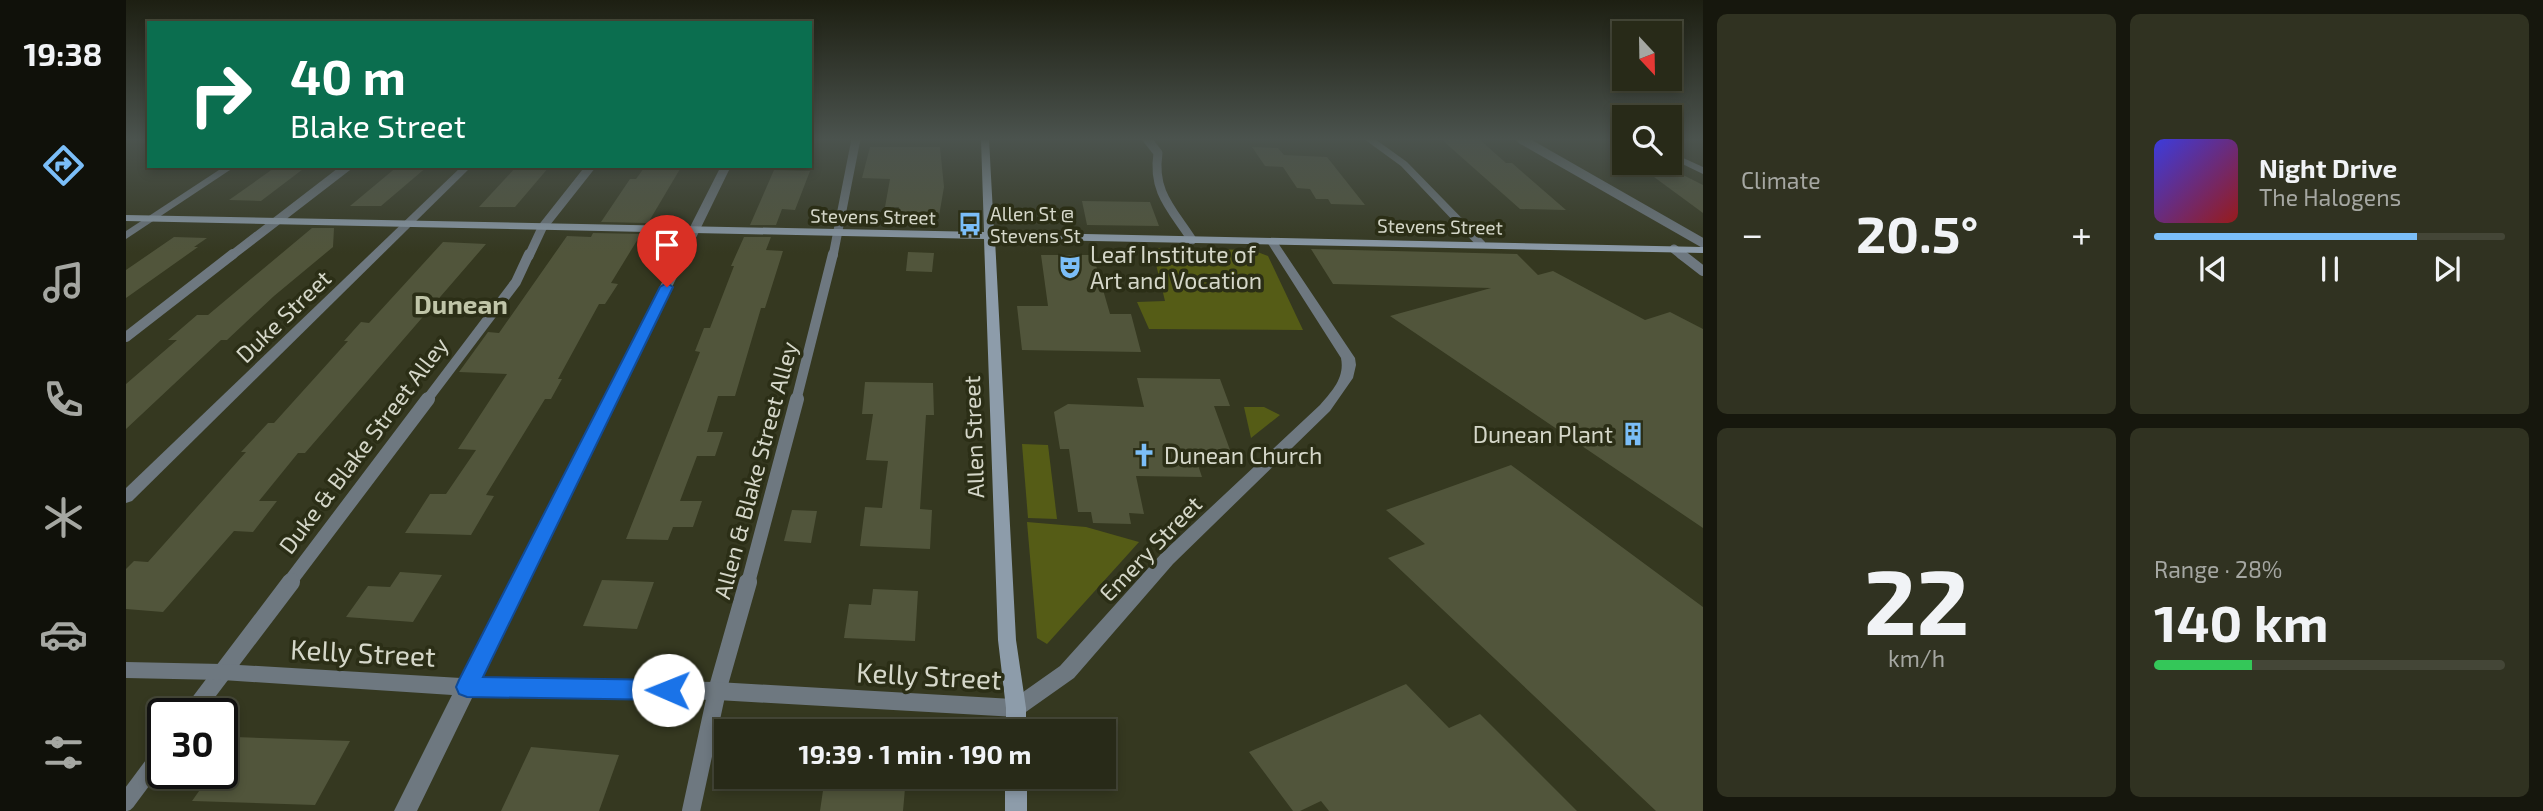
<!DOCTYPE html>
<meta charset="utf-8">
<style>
body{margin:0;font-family:"Exo 2",sans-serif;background:#303221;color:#f1f3f6;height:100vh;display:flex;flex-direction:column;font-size:26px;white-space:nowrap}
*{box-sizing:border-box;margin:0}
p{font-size:23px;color:#a5a7a2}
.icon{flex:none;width:38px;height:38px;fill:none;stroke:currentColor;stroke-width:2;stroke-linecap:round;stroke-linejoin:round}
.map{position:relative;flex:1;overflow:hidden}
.sheet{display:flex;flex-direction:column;gap:14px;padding:14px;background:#16170d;width:840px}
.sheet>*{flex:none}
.hud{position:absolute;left:21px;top:21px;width:665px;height:147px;border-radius:0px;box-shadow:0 4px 10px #0003,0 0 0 2px #444637;background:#0b6e4f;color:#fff;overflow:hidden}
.needle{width:46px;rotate:158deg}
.controls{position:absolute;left:1486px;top:21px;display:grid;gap:14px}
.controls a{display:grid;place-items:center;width:70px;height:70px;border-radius:0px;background:#282a18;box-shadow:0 4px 10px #0003,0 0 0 2px #444637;font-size:35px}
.speed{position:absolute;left:21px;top:698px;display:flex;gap:14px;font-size:35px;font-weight:700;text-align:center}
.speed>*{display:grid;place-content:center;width:91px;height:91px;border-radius:50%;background:#282a18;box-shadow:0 4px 10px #0003,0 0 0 2px #444637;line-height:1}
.speed .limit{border:4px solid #111;border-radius:10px;background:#fff;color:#111}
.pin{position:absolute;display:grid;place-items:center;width:60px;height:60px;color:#fff;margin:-72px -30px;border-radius:50% 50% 50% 0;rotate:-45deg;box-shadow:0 0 7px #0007}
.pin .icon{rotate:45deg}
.me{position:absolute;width:77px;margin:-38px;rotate:271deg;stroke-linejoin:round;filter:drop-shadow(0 0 5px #0008)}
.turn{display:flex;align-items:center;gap:24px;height:147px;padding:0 28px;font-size:32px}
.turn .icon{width:91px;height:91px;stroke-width:2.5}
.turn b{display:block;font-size:49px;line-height:60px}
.big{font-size:52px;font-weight:700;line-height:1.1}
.sheet .tile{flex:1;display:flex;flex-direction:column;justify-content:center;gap:10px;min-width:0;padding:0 24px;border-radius:10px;background:#303221}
.sheet .dial{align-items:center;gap:0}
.dial b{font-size:91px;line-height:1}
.song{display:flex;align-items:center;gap:21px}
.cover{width:84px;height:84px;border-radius:10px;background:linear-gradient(135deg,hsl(240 70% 55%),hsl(0 70% 35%))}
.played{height:7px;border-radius:4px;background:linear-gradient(90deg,#7bbef8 75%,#444637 75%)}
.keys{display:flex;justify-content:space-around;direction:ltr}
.heat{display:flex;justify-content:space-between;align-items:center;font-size:38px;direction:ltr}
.charge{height:10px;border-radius:5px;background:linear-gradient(90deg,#34c759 28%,#444637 0)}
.sheet .tiles{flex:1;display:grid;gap:14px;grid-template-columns:repeat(2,1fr)}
.trip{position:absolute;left:588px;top:719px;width:402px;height:70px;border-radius:0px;background:#282a18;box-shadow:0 4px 10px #0003,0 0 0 2px #444637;font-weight:700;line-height:70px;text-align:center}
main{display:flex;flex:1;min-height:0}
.tabs{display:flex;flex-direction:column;width:126px;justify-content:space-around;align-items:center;background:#10110a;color:#a5a7a2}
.tabs .icon{width:49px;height:49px}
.tabs .active{color:#7bbef8}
.tabs b{font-size:32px;color:#f1f3f6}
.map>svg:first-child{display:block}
</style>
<main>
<nav class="tabs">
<b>19:38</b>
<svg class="icon active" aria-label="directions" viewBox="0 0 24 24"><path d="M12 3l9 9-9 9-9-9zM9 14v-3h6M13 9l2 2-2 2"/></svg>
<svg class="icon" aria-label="music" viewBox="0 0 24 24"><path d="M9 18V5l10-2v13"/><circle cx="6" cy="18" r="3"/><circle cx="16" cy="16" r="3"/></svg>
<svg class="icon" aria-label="phone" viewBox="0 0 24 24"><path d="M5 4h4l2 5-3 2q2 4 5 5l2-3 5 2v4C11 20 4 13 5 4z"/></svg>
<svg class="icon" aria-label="climate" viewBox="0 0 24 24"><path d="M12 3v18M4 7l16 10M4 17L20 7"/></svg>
<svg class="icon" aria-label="car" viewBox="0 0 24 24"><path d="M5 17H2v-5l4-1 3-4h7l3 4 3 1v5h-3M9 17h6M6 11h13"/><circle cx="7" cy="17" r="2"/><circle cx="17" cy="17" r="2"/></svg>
<svg class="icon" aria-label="filters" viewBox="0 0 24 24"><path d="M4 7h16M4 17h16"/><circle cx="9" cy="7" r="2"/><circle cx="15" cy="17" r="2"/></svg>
</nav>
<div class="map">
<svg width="1577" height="811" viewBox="0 0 1577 811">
<rect width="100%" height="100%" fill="#353820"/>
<g fill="#555c16">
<polygon points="1026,248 1126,250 1142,256 1177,330 1023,329 1011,302 1039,301"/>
<polygon points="1118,407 1138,407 1154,415 1125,438"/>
<polygon points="896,444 922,445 931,519 902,518"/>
<polygon points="901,522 960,527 1013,542 921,644 911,638"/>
</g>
<g fill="#51553b">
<polygon points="1315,139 1353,139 1380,163 1386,163 1440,210 1394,209"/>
<polygon points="744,147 814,147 818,187 813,216 771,215 773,207 759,207 764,179 736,178"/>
<polygon points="1126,147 1152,148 1158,155 1201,157 1239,205 1205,204 1202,199 1190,199 1184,189 1171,188 1157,167 1139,166"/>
<polygon points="1509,163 1533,163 1577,185 1577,213"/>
<polygon points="151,166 181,166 135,201 103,200"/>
<polygon points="272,166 302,166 255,206 224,206"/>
<polygon points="390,167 423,167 389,207 353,207"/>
<polygon points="518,168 554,169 522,223 475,222 504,179 510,179"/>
<polygon points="648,170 684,171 669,210 656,209 650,225 624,225"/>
<polygon points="956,201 1024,202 1033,226 961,225"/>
<polygon points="186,228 208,228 207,247 148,296 101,340 95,340 0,429 0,384 51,340 42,340 71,315 82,315"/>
<polygon points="467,233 515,234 485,283 492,284 479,304 473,304 432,379 436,379 425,399 419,399 360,495 368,496 345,535 279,533 304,494 320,494 350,450 332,449 381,374 333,372 362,332 373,333 441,236 465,237"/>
<polygon points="48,237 81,238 68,247 72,247 0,298 0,270"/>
<polygon points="618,237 645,237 640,250 657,251 639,308 635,308 609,396 592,396 581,432 597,432 589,456 571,456 554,501 576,501 567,527 547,527 542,540 500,539 574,352 569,351 578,328 584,328 608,266 605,266"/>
<polygon points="317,242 360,244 179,453 172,453 133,501 151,501 127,532 108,531 37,612 0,609 0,569 8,561 22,562 120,452 115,452 142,423 148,423 222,341 218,341 235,322 243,323"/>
<polygon points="1185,249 1391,254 1412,275 1427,271 1519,320 1544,312 1577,329 1577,528 1264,316 1365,288 1207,284"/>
<polygon points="782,252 808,253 806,272 780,271"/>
<polygon points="915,255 967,255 984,314 1005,314 1015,352 896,350 891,306 922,306"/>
<polygon points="1011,378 1094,379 1104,406 1088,406 1104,450 1091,450 1094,460 1070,459 1076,477 1010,476 1018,514 1003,513 1005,524 967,523 965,512 952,512 943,449 934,449 928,412 942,404 1018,407"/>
<polygon points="739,382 807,383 808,415 800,415 794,509 806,510 804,549 734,546 739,507 756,508 762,461 740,460 747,414 736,414"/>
<polygon points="1385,465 1577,607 1577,811 1530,811 1262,558 1299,544 1260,510"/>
<polygon points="666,510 691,511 685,543 658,541"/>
<polygon points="274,572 316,575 287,622 220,617 242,586 264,587"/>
<polygon points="476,580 528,582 511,629 457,626"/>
<polygon points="747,589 792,591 789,641 718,638 723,604 745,605"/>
<polygon points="1280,684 1323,728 1354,714 1451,811 1203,811 1195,801 1174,811 1167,811 1123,752"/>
<polygon points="109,737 224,741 189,805 66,801 85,774 96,774 96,756"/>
<polygon points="405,747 493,755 473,811 375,811"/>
<polygon points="699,777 780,777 777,811 694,811"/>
</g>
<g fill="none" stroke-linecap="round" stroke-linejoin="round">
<g stroke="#6e7880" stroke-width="9">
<path d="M1021,139L1032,153C1026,192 1046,209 1066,240"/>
<polyline points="1395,139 1577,243"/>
<polyline points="1548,249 1557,256"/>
<polyline points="105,256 222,166"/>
<polyline points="403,256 416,228 465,166"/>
<polyline points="707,256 730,139"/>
</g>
<g stroke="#6e7880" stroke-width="10">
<polyline points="1555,254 1577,271"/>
<polyline points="0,337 107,254"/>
<polyline points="300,401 390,282 403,254"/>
<polyline points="670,401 707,254"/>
</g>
<g stroke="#6e7880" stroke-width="14">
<polyline points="163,583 302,399"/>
<polyline points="622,583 671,399"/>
</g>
<g stroke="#6e7880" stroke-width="18">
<polyline points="65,714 165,582"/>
<polyline points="0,802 37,752"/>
<polyline points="565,811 591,691 622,582"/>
</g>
<g fill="#6e7880" fill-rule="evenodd">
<polygon points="1238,139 1249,139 1281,162 1359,242 1359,246 1351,246 1275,166"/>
<polygon points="1544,152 1577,167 1577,174 1544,158"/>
<polygon points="99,166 110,166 0,239 0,231"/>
<polygon points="336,166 346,166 6,501 0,503 0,488"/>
<path d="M595,166H605L355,679L591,682L887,699L934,666L1035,554L1194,405C1206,391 1219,378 1215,358L1141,242L1142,240H1150L1229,358L1230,365L1227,378L1204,411L1047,564L948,678L897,714L890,717L591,700L347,696L291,811H268L326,695L96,680L0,678V662L96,664L335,678Z"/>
</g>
<g fill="#8d9caa" fill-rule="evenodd">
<polygon points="855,139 863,139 868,232 1577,247 1577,253 869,239 890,640 900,708 900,732 880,732 880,708 872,640 858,239 0,221 0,215 858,232"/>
<rect x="879" y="777" width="22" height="34"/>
</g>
</g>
<linearGradient id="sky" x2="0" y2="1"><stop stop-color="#1d1f12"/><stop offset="0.55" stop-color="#4b534e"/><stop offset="1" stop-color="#4b534e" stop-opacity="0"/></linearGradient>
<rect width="1577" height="253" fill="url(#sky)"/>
<polygon fill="#1a73e8" stroke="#114b97" stroke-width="2" points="541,283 547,287 357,677 542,680 549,683 553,690 549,697 542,700 341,697 333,694 330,687 333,680 534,287"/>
<defs>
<g id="bus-bare" transform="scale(1.89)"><path d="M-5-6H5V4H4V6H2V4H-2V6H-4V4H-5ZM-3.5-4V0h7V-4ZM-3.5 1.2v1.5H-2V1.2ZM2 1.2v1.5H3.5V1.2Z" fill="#7bbef8" stroke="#2b2e16" stroke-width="2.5" paint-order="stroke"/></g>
<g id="theatre-bare" transform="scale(1.89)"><path d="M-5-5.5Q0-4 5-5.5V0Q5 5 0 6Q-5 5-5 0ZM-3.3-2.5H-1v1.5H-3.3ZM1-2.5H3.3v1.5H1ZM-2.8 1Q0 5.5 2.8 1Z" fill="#7bbef8" stroke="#2b2e16" stroke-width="2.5" paint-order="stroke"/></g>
<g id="building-bare" transform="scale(1.89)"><path d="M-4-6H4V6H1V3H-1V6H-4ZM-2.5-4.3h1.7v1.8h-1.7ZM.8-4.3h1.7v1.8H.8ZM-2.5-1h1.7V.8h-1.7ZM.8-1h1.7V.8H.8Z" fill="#7bbef8" stroke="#2b2e16" stroke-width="2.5" paint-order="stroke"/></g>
<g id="church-bare" transform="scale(1.89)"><path d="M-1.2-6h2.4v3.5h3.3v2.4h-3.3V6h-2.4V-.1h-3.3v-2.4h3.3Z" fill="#7bbef8" stroke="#2b2e16" stroke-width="2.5" paint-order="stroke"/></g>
</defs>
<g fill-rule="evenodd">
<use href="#bus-bare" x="844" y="224"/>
<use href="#theatre-bare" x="944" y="267"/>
<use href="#building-bare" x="1507" y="434"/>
<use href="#church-bare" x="1018" y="455"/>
</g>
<g text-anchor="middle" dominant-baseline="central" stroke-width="7" stroke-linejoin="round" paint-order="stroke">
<g font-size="19" fill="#d5d7c9" stroke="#2b2e16" text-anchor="start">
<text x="864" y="213">Allen St @<tspan x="864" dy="22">Stevens St</tspan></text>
</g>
<g font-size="19" fill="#d5d7c9" stroke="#2b2e16">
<text transform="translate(747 216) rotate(1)">Stevens Street</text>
<text transform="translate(1314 226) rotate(1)">Stevens Street</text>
</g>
<g font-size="23" fill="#d5d7c9" stroke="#2b2e16" text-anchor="start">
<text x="964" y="254">Leaf Institute of<tspan x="964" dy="26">Art and Vocation</tspan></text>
<text x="1487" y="434" text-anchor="end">Dunean Plant</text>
<text x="1038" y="455">Dunean Church</text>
</g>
<g font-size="23" fill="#d5d7c9" stroke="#2b2e16">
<text transform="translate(157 316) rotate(-44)">Duke Street</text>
<text transform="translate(847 437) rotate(-92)">Allen Street</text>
<text transform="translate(237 445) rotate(-53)">Duke &amp; Blake Street Alley</text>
<text transform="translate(629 470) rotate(-75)">Allen &amp; Blake Street Alley</text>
<text transform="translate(1024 548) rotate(-46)">Emery Street</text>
</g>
<g font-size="26" font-weight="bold" fill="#c0c5a8" stroke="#2b2e16">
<text x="335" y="303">Dunean</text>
</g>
<g font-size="28" fill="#d5d7c9" stroke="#2b2e16">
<text transform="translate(237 652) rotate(3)">Kelly Street</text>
<text transform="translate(803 675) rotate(3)">Kelly Street</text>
</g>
</g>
</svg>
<div class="controls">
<a><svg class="needle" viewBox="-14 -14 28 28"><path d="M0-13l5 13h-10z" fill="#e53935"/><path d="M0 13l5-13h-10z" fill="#a5a7a2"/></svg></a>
<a><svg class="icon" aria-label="search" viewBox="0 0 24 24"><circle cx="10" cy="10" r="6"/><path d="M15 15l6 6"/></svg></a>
</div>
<div class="speed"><div class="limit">30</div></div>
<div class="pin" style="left:541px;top:287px;background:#d93025"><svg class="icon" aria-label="arrive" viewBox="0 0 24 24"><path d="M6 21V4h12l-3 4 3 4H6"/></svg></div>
<svg class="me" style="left:542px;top:690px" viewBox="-20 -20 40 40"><circle r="19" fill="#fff"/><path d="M0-13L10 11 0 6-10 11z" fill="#1a73e8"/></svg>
<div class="trip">19:39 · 1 min · 190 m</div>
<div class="hud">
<div class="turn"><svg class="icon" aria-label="right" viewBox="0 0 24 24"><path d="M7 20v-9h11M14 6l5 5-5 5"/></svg><div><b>40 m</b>Blake Street</div></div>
</div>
</div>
<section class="sheet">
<div class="tiles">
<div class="tile"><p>Climate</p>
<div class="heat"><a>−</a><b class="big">20.5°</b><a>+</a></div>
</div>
<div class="tile">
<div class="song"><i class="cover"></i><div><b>Night Drive</b><p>The Halogens</p></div></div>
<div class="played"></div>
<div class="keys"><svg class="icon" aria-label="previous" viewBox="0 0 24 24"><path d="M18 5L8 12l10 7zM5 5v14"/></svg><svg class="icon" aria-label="pause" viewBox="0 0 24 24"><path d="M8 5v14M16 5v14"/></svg><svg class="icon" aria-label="next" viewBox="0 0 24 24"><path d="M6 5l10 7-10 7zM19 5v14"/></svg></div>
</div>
<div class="tile dial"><b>22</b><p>km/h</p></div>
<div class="tile"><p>Range · 28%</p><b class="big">140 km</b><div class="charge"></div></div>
</div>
</section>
</main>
